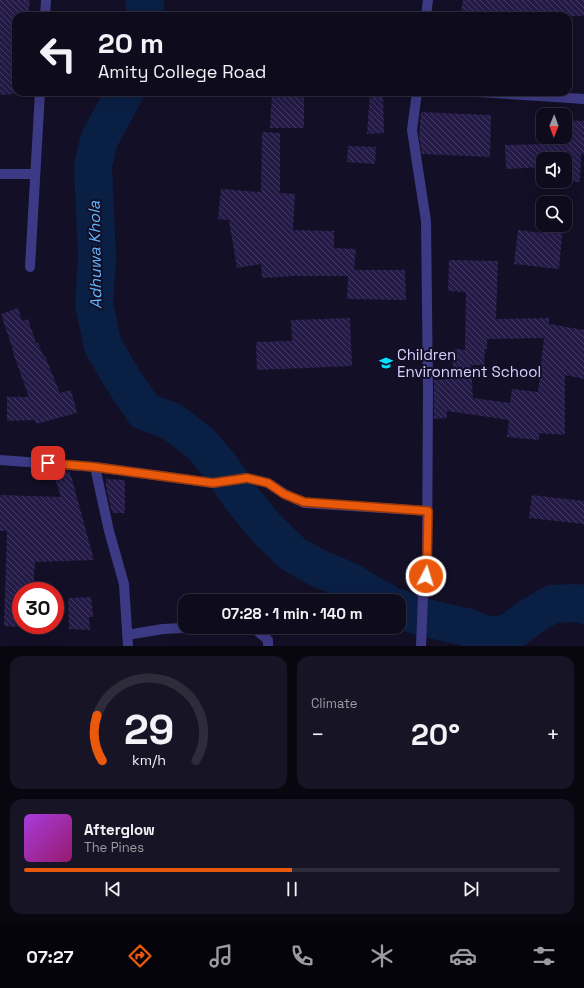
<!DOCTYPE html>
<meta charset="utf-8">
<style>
body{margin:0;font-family:"Space Grotesk",sans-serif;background:#171425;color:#f1f3f6;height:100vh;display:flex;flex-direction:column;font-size:15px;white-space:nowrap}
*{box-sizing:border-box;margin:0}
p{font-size:13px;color:#9b9ba3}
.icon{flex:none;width:22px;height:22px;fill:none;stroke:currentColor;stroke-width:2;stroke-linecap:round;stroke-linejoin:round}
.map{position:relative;height:646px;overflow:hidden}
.panel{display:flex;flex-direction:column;gap:10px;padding:10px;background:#08060f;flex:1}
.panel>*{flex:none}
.banner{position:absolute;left:12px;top:12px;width:560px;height:84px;border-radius:12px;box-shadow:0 4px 16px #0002,0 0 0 1px #2e2b3b;background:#0e0b1c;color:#f1f3f6;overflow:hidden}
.needle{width:26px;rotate:181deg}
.buttons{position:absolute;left:536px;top:108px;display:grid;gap:8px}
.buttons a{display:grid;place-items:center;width:36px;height:36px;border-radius:8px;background:#0e0b1c;box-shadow:0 4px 16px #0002,0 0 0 1px #2e2b3b;font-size:20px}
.speed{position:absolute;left:12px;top:582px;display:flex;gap:8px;font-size:20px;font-weight:700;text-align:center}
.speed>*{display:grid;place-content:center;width:52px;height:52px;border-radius:50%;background:#0e0b1c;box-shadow:0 4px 16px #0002,0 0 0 1px #2e2b3b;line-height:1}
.speed .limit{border:6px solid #d22;background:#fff;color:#111}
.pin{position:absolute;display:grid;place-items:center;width:34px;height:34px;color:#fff;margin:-17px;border-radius:8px;box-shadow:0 2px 6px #0006}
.me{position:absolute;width:44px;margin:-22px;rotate:5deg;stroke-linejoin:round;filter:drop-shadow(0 0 3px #0008)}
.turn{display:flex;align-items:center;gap:14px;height:84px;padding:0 20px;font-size:18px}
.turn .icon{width:52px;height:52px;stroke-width:2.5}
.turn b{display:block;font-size:28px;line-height:34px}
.big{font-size:30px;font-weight:700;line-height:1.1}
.panel .card{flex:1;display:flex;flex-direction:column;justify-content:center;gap:6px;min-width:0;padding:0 14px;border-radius:12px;background:#171425}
.panel .dial{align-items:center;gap:0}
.dial svg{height:104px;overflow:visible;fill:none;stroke:#2e2b3b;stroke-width:7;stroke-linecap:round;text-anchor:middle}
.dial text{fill:#f1f3f6;stroke:none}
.song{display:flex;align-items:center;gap:12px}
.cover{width:48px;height:48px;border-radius:6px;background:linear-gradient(135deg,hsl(280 70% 55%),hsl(320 70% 35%))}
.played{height:4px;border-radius:2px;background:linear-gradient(90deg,#ea580c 50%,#2e2b3b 50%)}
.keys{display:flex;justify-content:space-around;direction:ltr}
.heat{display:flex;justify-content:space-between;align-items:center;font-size:22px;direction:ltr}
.panel .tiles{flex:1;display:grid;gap:10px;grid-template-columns:1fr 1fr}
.card:last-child{grid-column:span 2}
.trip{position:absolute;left:178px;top:594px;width:228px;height:40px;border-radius:12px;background:#0e0b1c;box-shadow:0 4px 16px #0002,0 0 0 1px #2e2b3b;font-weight:700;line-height:40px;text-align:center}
.tab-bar{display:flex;height:64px;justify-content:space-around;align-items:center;background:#06040b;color:#9b9ba3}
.tab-bar .icon{width:28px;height:28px}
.tab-bar .current{color:#ea580c}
.tab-bar b{font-size:18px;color:#f1f3f6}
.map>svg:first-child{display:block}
</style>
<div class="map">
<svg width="584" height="646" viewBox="0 0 584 646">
<defs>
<pattern id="building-back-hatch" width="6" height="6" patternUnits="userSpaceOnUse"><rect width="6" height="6" fill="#241b47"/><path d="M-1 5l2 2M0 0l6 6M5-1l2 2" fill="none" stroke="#433b63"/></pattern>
</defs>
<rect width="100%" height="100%" fill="#130f26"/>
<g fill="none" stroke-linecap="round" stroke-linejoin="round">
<g stroke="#0a1f44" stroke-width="38">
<polyline points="144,16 145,0"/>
<polyline points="125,92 99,140 93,166 97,257 94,304 103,346 125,383 144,411 171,421 199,442 220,466 243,500 268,530 293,554 318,568 349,581 375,597 384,601"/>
<polyline points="399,608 410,613 426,618 466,627 489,636 509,633 529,618 552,604 578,603 584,605"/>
</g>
</g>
<g fill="url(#building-back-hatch)" fill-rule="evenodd">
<polygon points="0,0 30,0 28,16 16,16 16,94 0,95"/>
<polygon points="463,0 584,0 584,16 529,16 500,13 500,16 460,16"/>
<polygon points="370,92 383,92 384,133 367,134"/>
<polygon points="272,93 304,98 304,128 270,128"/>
<polygon points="421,112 491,115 490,157 422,154 419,135"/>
<polygon points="565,120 584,121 584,154 581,154 580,182 548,181 565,181 565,159 543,159 543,167 506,169 505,145 549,144 549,137 565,137"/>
<polygon points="262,132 280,133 280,193 295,194 293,230 334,231 334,248 356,249 354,270 405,270 406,300 347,299 348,276 294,276 262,278 261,264 237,268 229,220 218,219 221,189 261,192"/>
<polygon points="348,146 376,147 375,164 347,162"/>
<polygon points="544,225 563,225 559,269 514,264 518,230 544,233"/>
<path d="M449,260L498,261L496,319L549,318V324L584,330V379L565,375V435L539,433V440L507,437L509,420L447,411V418L434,419V380L452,379L454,349L465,350L466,292L448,291ZM544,338L538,392L512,389L510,403L473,398L471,365H484L485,349H487V339Z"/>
<polygon points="18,308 22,321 28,319 36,343 38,343 44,357 45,356 60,393 71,390 77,413 36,424 35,420 7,421 7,397 29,397 13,353 14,353 1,314"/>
<polygon points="350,318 352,366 257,370 256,342 292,341 291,320"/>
<polygon points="66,471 70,472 94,560 35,562 33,591 21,591 21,627 4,626 7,531 0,531 0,495 61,497 54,475"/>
<polygon points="106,479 125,480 125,513 112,513 106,487"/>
<polygon points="532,495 584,501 584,524 529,518"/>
<polygon points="91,597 93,617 89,617 90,630 69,629 68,598"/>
</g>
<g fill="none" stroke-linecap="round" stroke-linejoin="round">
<g stroke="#3d3a85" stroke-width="10">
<polyline points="45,16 46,0"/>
<polyline points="426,16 428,0"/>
<polyline points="417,92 412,130 426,221 428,390 427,565 423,597 421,646"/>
<polyline points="478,92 584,99"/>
<polyline points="0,174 35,174"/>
<polyline points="30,267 40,92"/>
<polyline points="0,460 95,467 213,483 247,478 268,483 285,494 304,503 428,511"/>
<polyline points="95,467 109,531 124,584 128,646"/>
<polyline points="247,627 255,629 268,640 268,646"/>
<polyline points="127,635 163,629 202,627"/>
</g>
</g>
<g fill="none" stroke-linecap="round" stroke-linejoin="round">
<g stroke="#983908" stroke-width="10">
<polyline id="route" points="48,463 95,467 213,483 247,478 268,483 284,494 304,502 428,511 427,565 426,576"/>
</g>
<use href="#route" stroke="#ea580c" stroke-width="7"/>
</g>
<defs>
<g id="school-bare" transform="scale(1.08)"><path d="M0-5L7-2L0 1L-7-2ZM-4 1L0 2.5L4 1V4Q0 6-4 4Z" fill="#00e5ff" stroke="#130f26" stroke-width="2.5" paint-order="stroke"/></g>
</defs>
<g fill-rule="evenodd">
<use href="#school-bare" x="386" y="363"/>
</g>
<g text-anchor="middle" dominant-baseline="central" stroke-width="4" stroke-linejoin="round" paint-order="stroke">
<g font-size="15" fill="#d9d4ff" stroke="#130f26" text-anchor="start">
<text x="397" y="354">Children<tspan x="397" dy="17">Environment School</tspan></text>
</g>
<g font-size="16" font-style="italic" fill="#62b6ff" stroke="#130f26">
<text transform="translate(95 255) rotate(-91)">Adhuwa Khola</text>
</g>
</g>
</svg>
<div class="buttons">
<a><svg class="needle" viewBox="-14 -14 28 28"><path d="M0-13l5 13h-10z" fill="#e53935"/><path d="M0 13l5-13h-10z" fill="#9b9ba3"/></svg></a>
<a><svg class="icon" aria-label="sound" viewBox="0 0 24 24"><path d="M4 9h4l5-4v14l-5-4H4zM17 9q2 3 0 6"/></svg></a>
<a><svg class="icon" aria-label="search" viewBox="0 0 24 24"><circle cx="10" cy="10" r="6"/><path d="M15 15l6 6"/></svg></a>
</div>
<div class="speed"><div class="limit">30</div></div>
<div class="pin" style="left:48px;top:463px;background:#d93025"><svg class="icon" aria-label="arrive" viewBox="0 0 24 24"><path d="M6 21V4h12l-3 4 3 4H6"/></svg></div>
<svg class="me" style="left:426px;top:576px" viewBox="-20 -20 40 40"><circle r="17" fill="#ea580c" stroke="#fff" stroke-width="3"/><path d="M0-11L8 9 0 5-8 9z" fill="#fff"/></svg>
<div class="trip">07:28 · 1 min · 140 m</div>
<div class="banner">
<div class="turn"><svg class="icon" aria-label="left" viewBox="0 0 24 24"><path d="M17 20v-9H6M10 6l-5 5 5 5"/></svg><div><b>20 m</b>Amity College Road</div></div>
</div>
</div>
<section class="panel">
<div class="tiles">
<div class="card dial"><svg viewBox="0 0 100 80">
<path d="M14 69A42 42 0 1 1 86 69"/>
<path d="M14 69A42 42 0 0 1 10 34" stroke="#ea580c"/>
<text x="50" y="56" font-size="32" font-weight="700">29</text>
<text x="50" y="72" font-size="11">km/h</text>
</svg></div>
<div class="card"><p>Climate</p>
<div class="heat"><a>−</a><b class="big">20°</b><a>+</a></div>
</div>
<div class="card">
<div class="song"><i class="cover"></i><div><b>Afterglow</b><p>The Pines</p></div></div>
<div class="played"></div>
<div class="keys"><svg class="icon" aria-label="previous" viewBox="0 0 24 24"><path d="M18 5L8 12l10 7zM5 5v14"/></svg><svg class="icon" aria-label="pause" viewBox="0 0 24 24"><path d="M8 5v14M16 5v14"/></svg><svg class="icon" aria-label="next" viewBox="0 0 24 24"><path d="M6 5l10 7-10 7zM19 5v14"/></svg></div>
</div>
</div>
</section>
<nav class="tab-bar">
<b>07:27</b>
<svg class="icon current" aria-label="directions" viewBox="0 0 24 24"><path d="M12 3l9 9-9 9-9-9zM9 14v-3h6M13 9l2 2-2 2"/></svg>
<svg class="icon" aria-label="music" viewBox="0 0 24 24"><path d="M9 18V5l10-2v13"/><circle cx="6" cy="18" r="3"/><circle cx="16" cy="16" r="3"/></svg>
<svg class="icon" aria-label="phone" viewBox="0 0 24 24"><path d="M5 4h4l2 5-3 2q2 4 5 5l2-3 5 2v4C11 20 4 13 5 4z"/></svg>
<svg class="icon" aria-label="climate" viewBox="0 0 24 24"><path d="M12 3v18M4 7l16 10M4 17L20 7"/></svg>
<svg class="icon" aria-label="car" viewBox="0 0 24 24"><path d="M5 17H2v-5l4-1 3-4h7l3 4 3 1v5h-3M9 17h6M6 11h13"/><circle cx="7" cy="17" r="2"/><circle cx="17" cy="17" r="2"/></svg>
<svg class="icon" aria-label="filters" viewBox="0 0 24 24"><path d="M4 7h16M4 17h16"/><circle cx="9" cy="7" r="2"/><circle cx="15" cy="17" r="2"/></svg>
</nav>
